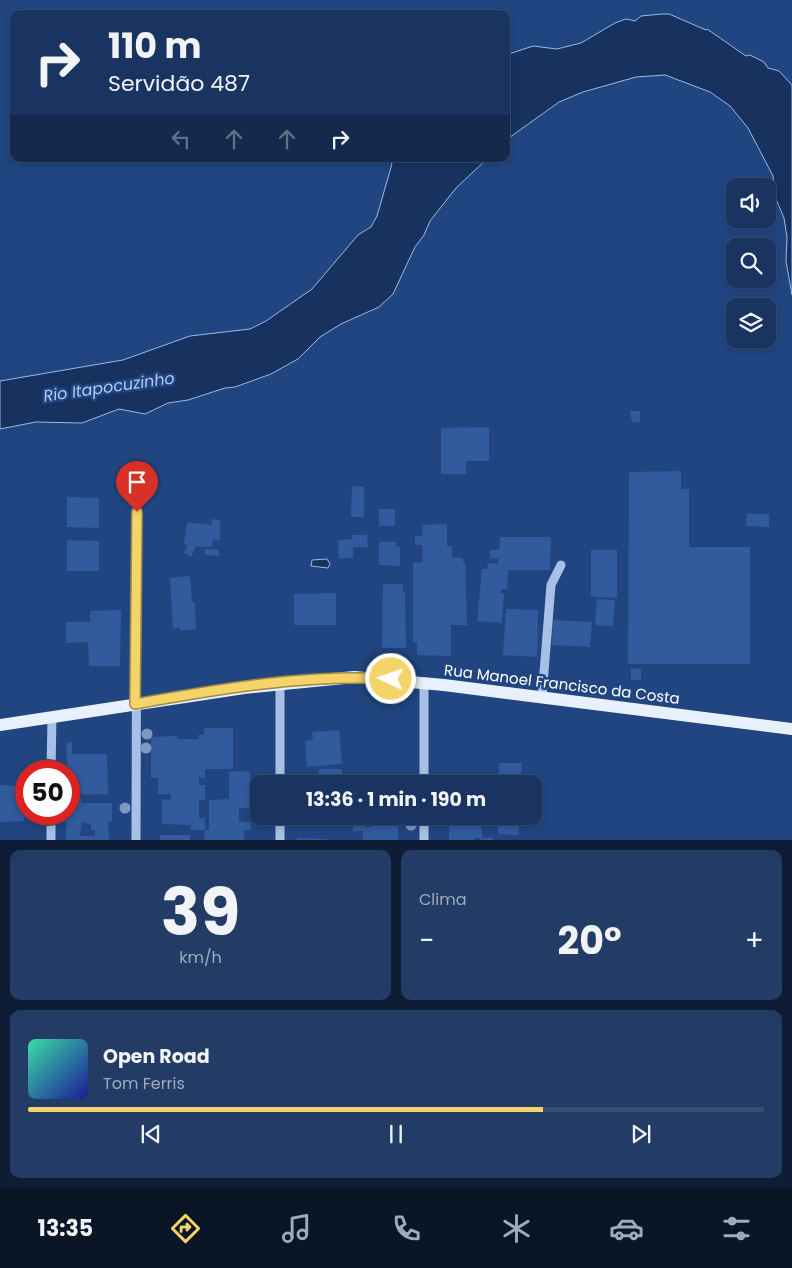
<!DOCTYPE html>
<html lang="pt">
<meta charset="utf-8">
<style>
body{margin:0;font-family:Poppins,sans-serif;background:#223c66;color:#f1f3f6;height:100vh;display:flex;flex-direction:column;font-size:19px;white-space:nowrap}
*{box-sizing:border-box;margin:0}
p{font-size:16px;color:#9faabd}
.icon{flex:none;width:28px;height:28px;fill:none;stroke:currentColor;stroke-width:2;stroke-linecap:round;stroke-linejoin:round}
.map{position:relative;height:840px;overflow:hidden}
.sheet{display:flex;flex-direction:column;gap:10px;padding:10px;background:#0e1d35;flex:1}
.sheet>*{flex:none}
.guide{position:absolute;left:10px;top:10px;width:500px;height:152px;border-radius:10px;box-shadow:0 2px 8px #0003,0 0 0 1px #374f75;background:#193460;color:#f1f3f6;overflow:hidden}
.buttons{position:absolute;left:726px;top:178px;display:grid;gap:10px}
.buttons a{display:grid;place-items:center;width:50px;height:50px;border-radius:10px;background:#193460;box-shadow:0 2px 8px #0003,0 0 0 1px #374f75;font-size:25px}
.speed{position:absolute;left:15px;top:760px;display:flex;gap:10px;font-size:25px;font-weight:700;text-align:center}
.speed>*{display:grid;place-content:center;width:65px;height:65px;border-radius:50%;background:#193460;box-shadow:0 2px 8px #0003,0 0 0 1px #374f75;line-height:1}
.speed .limit{border:8px solid #d22;background:#fff;color:#111}
.pin{position:absolute;display:grid;place-items:center;width:42px;height:42px;color:#fff;margin:-51px -21px;border-radius:50% 50% 50% 0;rotate:-45deg;box-shadow:0 0 5px #0007}
.pin .icon{rotate:45deg}
.me{position:absolute;width:55px;margin:-28px;rotate:273deg;stroke-linejoin:round;filter:drop-shadow(0 0 4px #0008)}
.turn{display:flex;align-items:center;gap:18px;height:105px;padding:0 15px;font-size:22px}
.turn .icon{width:65px;height:65px;stroke-width:2.5}
.turn b{display:block;font-size:35px;line-height:42px}
.lanes{display:flex;align-items:center;height:48px;padding:0 15px;background:#0003;justify-content:center;gap:25px;direction:ltr}
.lanes .off{opacity:.35}
.big{font-size:38px;font-weight:700;line-height:1.1}
.sheet .tile{flex:1;display:flex;flex-direction:column;justify-content:center;gap:8px;min-width:0;padding:0 18px;border-radius:10px;background:#223c66}
.sheet .dial{align-items:center;gap:0}
.dial b{font-size:65px;line-height:1}
.song{display:flex;align-items:center;gap:15px}
.cover{width:60px;height:60px;border-radius:8px;background:linear-gradient(135deg,hsl(160 70% 55%),hsl(240 70% 35%))}
.played{height:5px;border-radius:2px;background:linear-gradient(90deg,#f4d368 70%,#374f75 70%)}
.keys{display:flex;justify-content:space-around;direction:ltr}
.heat{display:flex;justify-content:space-between;align-items:center;font-size:28px;direction:ltr}
.sheet .tiles{flex:1;display:grid;gap:10px;grid-template-columns:1fr 1fr}
.tile:last-child{grid-column:span 2}
.trip{position:absolute;left:250px;top:775px;width:292px;height:50px;border-radius:10px;background:#193460;box-shadow:0 2px 8px #0003,0 0 0 1px #374f75;font-weight:700;line-height:50px;text-align:center}
.menu{display:flex;height:80px;justify-content:space-around;align-items:center;background:#0a1526;color:#9faabd}
.menu .icon{width:35px;height:35px}
.menu .active{color:#f4d368}
.menu b{font-size:22px;color:#f1f3f6}
.map>svg:first-child{display:block}
</style>
<div class="map">
<svg width="792" height="841" viewBox="0 0 792 841">
<rect width="100%" height="100%" fill="#214580"/>
<g fill="#17325f" stroke="#9bbae8">
<polygon points="662,14 669,14 706,30 707,29 746,56 750,55 764,62 768,68 779,71 792,85 792,295 786,261 787,237 784,218 776,199 773,176 748,128 730,106 710,92 665,75 636,77 583,92 559,102 506,140 506,55 533,46 557,49 581,43 615,23 626,19 635,21 641,16"/>
<polygon points="388,159 487,159 456,188 430,221 424,235 415,247 393,294 379,307 341,324 320,337 298,359 271,374 235,387 225,388 188,400 168,403 145,414 119,409 82,423 36,422 0,429 0,381 123,360 190,336 250,329 266,321 312,289 358,235 371,227 377,216 392,164"/>
<polygon points="327,559 330,564 328,568 311,566 312,560"/>
</g>
<g fill="#315b9d" fill-rule="evenodd">
<polygon points="630,411 640,411 640,423 632,422"/>
<polygon points="489,427 489,461 466,461 466,474 441,474 441,428"/>
<polygon points="681,471 681,489 689,489 689,547 750,547 750,664 628,664 629,472"/>
<polygon points="352,486 364,487 364,517 351,517"/>
<polygon points="67,497 99,498 99,528 67,527"/>
<rect x="379" y="509" width="16" height="17"/>
<polygon points="747,514 769,514 769,527 746,526"/>
<polygon points="212,519 220,520 220,541 213,539 212,547 196,546 191,557 183,553 188,545 184,544 187,522 212,525"/>
<polygon points="447,524 447,546 452,546 452,557 463,558 463,562 465,562 467,625 451,625 451,656 417,655 417,642 413,642 413,563 423,562 422,545 415,545 415,536 423,536 422,525"/>
<polygon points="352,535 367,535 368,547 353,547 353,558 339,558 338,540 352,539"/>
<polygon points="500,537 551,537 550,570 508,570 507,589 501,589 501,593 504,593 502,623 477,621 482,569 487,569 488,563 498,564 498,559 490,558 490,550 499,550"/>
<polygon points="67,540 99,541 99,571 67,571"/>
<polygon points="379,542 396,542 396,547 400,547 400,566 379,565"/>
<polygon points="205,549 219,550 219,556 205,555"/>
<polygon points="591,550 617,550 617,598 591,597"/>
<polygon points="190,576 192,602 195,602 196,629 180,631 180,628 173,629 170,578"/>
<polygon points="383,584 403,584 403,592 405,591 406,648 382,648"/>
<polygon points="336,593 336,625 294,625 294,594"/>
<polygon points="597,599 615,600 613,626 595,625"/>
<polygon points="506,609 538,610 537,657 503,655"/>
<polygon points="121,610 120,666 89,666 88,642 66,643 66,622 90,622 90,611"/>
<polygon points="553,620 592,622 590,647 552,645"/>
<polygon points="631,668 641,669 641,680 631,680"/>
<rect x="379" y="691" width="10" height="6"/>
<polygon points="204,728 233,728 233,769 205,769 205,778 199,777 199,785 205,785 205,800 199,800 199,818 205,818 205,830 191,830 191,825 162,824 162,799 171,800 171,794 158,794 158,778 151,778 151,737 177,736 177,739 199,739 198,735 204,735"/>
<polygon points="339,730 342,764 307,767 305,741 313,740 312,732"/>
<polygon points="72,742 72,754 107,754 108,794 69,795 66,743"/>
<polygon points="499,763 522,763 521,784 499,784"/>
<rect x="319" y="769" width="23" height="15"/>
<polygon points="234,771 250,772 250,808 239,808 239,822 251,822 251,830 244,830 244,841 204,841 205,830 209,830 209,800 229,799 229,772"/>
<rect x="376" y="781" width="22" height="3"/>
<polygon points="0,785 26,787 24,821 0,822"/>
<path d="M69,797L81,798V803H112V821H108L109,841H66V814H69ZM82,822L91,824V830H95V836H80Z"/>
<polygon points="365,816 365,827 372,827 372,818 398,818 398,841 363,841 363,831 353,831 353,817"/>
<polygon points="498,816 519,816 519,835 498,834"/>
<polygon points="481,819 482,838 493,838 493,841 480,841 480,838 474,838 474,841 449,841 449,820"/>
<rect x="160" y="835" width="30" height="6"/>
<polygon points="297,838 327,839 327,841 297,841"/>
</g>
<g fill="none" stroke-linecap="round" stroke-linejoin="round">
<g stroke="#a7c0e7" stroke-width="9">
<polyline points="424,683 424,784"/>
<polyline points="280,684 280,784"/>
<polyline points="542,697 551,585 561,565"/>
<polyline points="51,771 52,717"/>
<polyline points="280,816 280,841"/>
<polyline points="424,816 424,841"/>
<polyline points="51,841 51,814"/>
<polyline points="136,841 137,512"/>
</g>
<polyline stroke="#e9f0fd" stroke-width="12" points="0,725 244,688 354,677 444,685 792,729"/>
</g>
<g fill="#7e98c1">
<circle cx="147" cy="734" r="5.5"/>
<circle cx="146" cy="748" r="5.5"/>
<circle cx="125" cy="808" r="5.5"/>
<circle cx="411" cy="825" r="5.5"/>
</g>
<g fill="none" stroke-linecap="round" stroke-linejoin="round">
<g stroke="#9f8944" stroke-width="12">
<path id="route" d="M137,512L135,704C219,689 306,674 391,679"/>
</g>
<use href="#route" stroke="#f4d368" stroke-width="9"/>
</g>
<g text-anchor="middle" dominant-baseline="central" stroke-width="5" stroke-linejoin="round" paint-order="stroke">
<g font-size="15" fill="#fff" stroke="#214580">
<text transform="translate(562 684) rotate(7)">Rua Manoel Francisco da Costa</text>
</g>
<g font-size="16" font-style="italic" fill="#b2cbef" stroke="#214580">
<text transform="translate(109 387) rotate(-8)">Rio Itapocuzinho</text>
</g>
</g>
</svg>
<div class="buttons">
<a><svg class="icon" aria-label="sound" viewBox="0 0 24 24"><path d="M4 9h4l5-4v14l-5-4H4zM17 9q2 3 0 6"/></svg></a>
<a><svg class="icon" aria-label="search" viewBox="0 0 24 24"><circle cx="10" cy="10" r="6"/><path d="M15 15l6 6"/></svg></a>
<a><svg class="icon" aria-label="layers" viewBox="0 0 24 24"><path d="M12 4l9 5-9 5-9-5zM3 14l9 5 9-5"/></svg></a>
</div>
<div class="speed"><div class="limit">50</div></div>
<div class="pin" style="left:137px;top:512px;background:#d93025"><svg class="icon" aria-label="arrive" viewBox="0 0 24 24"><path d="M6 21V4h12l-3 4 3 4H6"/></svg></div>
<svg class="me" style="left:391px;top:679px" viewBox="-20 -20 40 40"><circle r="17" fill="#f4d368" stroke="#fff" stroke-width="3"/><path d="M0-11L8 9 0 5-8 9z" fill="#fff"/></svg>
<div class="trip">13:36 · 1 min · 190 m</div>
<div class="guide">
<div class="turn"><svg class="icon" aria-label="right" viewBox="0 0 24 24"><path d="M7 20v-9h11M14 6l5 5-5 5"/></svg><div><b>110 m</b>Servidão 487</div></div>
<div class="lanes"><svg class="icon off" aria-label="left" viewBox="0 0 24 24"><path d="M17 20v-9H6M10 6l-5 5 5 5"/></svg><svg class="icon off" aria-label="ahead" viewBox="0 0 24 24"><path d="M12 20V5M6 11l6-6 6 6"/></svg><svg class="icon off" aria-label="ahead" viewBox="0 0 24 24"><path d="M12 20V5M6 11l6-6 6 6"/></svg><svg class="icon" aria-label="right" viewBox="0 0 24 24"><path d="M7 20v-9h11M14 6l5 5-5 5"/></svg></div>
</div>
</div>
<section class="sheet">
<div class="tiles">
<div class="tile dial"><b>39</b><p>km/h</p></div>
<div class="tile"><p>Clima</p>
<div class="heat"><a>−</a><b class="big">20°</b><a>+</a></div>
</div>
<div class="tile">
<div class="song"><i class="cover"></i><div><b>Open Road</b><p>Tom Ferris</p></div></div>
<div class="played"></div>
<div class="keys"><svg class="icon" aria-label="previous" viewBox="0 0 24 24"><path d="M18 5L8 12l10 7zM5 5v14"/></svg><svg class="icon" aria-label="pause" viewBox="0 0 24 24"><path d="M8 5v14M16 5v14"/></svg><svg class="icon" aria-label="next" viewBox="0 0 24 24"><path d="M6 5l10 7-10 7zM19 5v14"/></svg></div>
</div>
</div>
</section>
<nav class="menu">
<b>13:35</b>
<svg class="icon active" aria-label="directions" viewBox="0 0 24 24"><path d="M12 3l9 9-9 9-9-9zM9 14v-3h6M13 9l2 2-2 2"/></svg>
<svg class="icon" aria-label="music" viewBox="0 0 24 24"><path d="M9 18V5l10-2v13"/><circle cx="6" cy="18" r="3"/><circle cx="16" cy="16" r="3"/></svg>
<svg class="icon" aria-label="phone" viewBox="0 0 24 24"><path d="M5 4h4l2 5-3 2q2 4 5 5l2-3 5 2v4C11 20 4 13 5 4z"/></svg>
<svg class="icon" aria-label="climate" viewBox="0 0 24 24"><path d="M12 3v18M4 7l16 10M4 17L20 7"/></svg>
<svg class="icon" aria-label="car" viewBox="0 0 24 24"><path d="M5 17H2v-5l4-1 3-4h7l3 4 3 1v5h-3M9 17h6M6 11h13"/><circle cx="7" cy="17" r="2"/><circle cx="17" cy="17" r="2"/></svg>
<svg class="icon" aria-label="filters" viewBox="0 0 24 24"><path d="M4 7h16M4 17h16"/><circle cx="9" cy="7" r="2"/><circle cx="15" cy="17" r="2"/></svg>
</nav>
